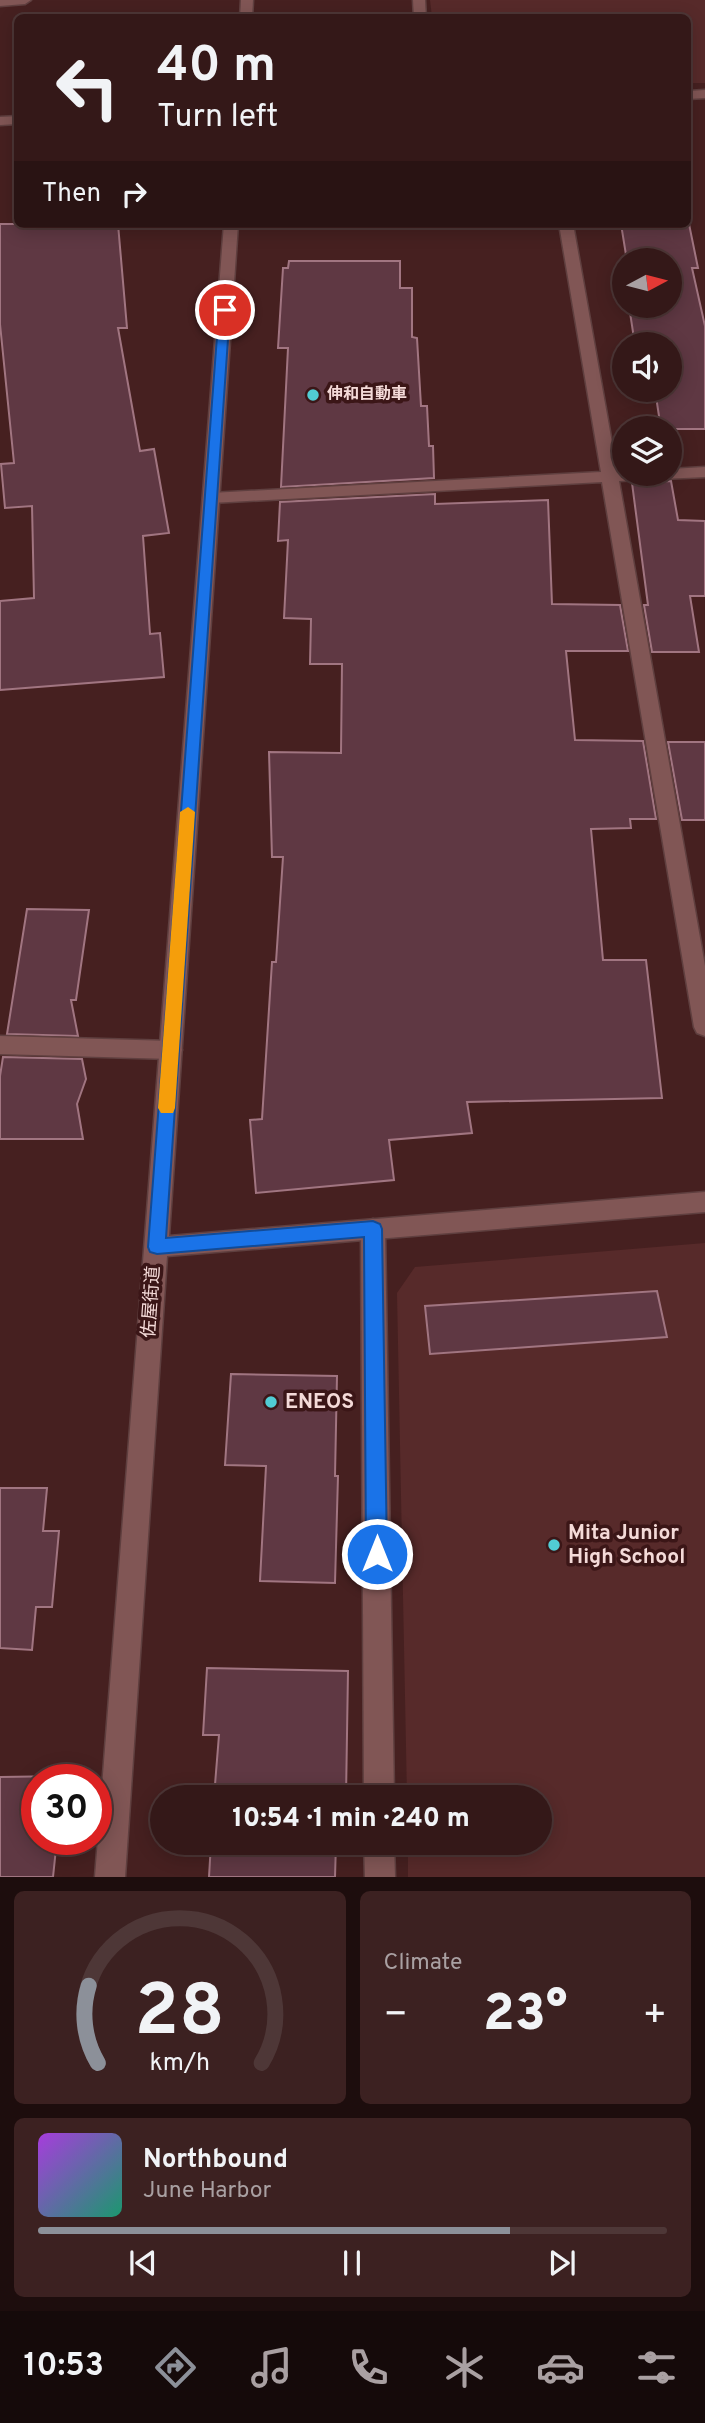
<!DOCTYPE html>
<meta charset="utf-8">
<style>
body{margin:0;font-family:Overpass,"Noto Sans JP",sans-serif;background:#3c2121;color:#f1f3f6;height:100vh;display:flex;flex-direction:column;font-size:26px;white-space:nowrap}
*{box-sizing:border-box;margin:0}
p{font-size:23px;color:#a9a0a2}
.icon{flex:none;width:38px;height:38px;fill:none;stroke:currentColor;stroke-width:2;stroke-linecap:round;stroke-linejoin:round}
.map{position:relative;height:1877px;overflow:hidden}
.panel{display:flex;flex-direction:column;gap:14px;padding:14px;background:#1d0d0d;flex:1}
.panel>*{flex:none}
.top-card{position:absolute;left:14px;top:14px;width:677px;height:214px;border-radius:10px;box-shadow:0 4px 18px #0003,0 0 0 2px #4e3737;background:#341818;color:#f1f3f6;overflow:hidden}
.needle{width:46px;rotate:83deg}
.tools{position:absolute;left:612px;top:248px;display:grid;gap:14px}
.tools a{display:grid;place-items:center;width:70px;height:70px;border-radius:50%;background:#341818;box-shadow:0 4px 18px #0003,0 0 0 2px #4e3737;font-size:35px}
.speed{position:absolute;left:21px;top:1764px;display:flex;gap:14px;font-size:35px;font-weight:700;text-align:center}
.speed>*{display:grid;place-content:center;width:91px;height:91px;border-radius:50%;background:#341818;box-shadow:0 4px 18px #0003,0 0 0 2px #4e3737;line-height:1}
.speed .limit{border:10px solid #d22;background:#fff;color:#111}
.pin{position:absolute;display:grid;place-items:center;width:60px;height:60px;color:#fff;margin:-30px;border:4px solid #fff;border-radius:50%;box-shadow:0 2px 7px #0007}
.me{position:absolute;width:77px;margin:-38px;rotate:0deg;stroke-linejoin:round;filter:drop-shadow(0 0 5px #0008)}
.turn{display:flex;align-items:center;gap:24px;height:147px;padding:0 28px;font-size:32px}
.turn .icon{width:91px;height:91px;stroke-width:2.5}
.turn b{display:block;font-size:49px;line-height:60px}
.then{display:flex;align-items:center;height:66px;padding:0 28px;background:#0003;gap:14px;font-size:26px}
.big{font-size:52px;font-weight:800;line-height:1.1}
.panel .widget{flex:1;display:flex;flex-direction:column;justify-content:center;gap:10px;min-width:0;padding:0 24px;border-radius:10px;background:#3c2121}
.panel .dial{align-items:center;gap:0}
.dial svg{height:182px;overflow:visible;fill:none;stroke:#4e3737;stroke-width:7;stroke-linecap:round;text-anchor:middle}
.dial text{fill:#f1f3f6;stroke:none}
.song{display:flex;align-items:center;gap:21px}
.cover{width:84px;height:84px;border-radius:10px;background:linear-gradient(135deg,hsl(280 70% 55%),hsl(160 70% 35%))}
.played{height:7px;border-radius:4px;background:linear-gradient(90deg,#8c9099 75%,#4e3737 75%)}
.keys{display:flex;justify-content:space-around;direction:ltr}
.heat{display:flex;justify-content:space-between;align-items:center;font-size:38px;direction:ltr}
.panel .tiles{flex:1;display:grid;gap:14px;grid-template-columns:1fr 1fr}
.widget:last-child{grid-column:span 2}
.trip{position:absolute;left:150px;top:1785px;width:402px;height:70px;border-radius:35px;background:#341818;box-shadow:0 4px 18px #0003,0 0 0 2px #4e3737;font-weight:800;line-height:70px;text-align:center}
.menu{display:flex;height:112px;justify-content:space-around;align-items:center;background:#150a0a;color:#a9a0a2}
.menu .icon{width:49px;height:49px}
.menu .active{color:#8c9099}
.menu b{font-size:32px;color:#f1f3f6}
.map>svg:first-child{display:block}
</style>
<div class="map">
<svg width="705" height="1877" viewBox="0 0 705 1877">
<rect width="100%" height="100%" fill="#462020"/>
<g fill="#572a2a">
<polygon points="430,0 705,0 705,83 688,83 688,18 432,17"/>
<polygon points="705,1243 705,1877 408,1877 408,1843 541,1843 541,1797 407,1797 397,1293 415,1267"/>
</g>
<g fill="#5f3843" stroke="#a17581" stroke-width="2">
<polygon points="0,224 118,224 127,328 118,328 140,451 154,449 169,533 143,536 150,634 160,633 164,677 0,690 0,601 34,598 32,506 5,508 1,464 14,463 0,324"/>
<polygon points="621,224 689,224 698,268 692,268 705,326 705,429 661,429 655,390 645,390 670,390 670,345 635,345 629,306 670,306 670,261 627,261"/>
<polygon points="289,261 400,261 400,288 412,288 412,337 417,338 421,406 427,406 429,446 433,446 434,478 281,487 288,348 278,348 283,268 288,268"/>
<polygon points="671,481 678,520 705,521 705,596 690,596 699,652 652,652 644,605 648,605 632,483"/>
<polygon points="435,494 435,504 548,500 552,604 620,605 628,651 566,651 575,740 643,741 656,819 630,819 631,828 591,829 603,960 646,960 662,1098 467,1102 472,1133 389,1140 394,1180 256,1193 250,1120 262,1119 272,962 276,962 283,857 272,857 269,752 341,753 342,664 310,664 311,619 284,618 288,540 278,541 280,502"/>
<polygon points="668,742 705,742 705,820 682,820"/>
<polygon points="27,909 89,910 76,1000 71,1000 78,1036 7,1034"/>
<polygon points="3,1057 82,1059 86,1079 77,1104 83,1139 0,1139 0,1076"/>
<polygon points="657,1291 667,1337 430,1354 425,1306"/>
<polygon points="231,1374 337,1376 335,1476 338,1476 335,1583 260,1581 266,1466 225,1465"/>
<polygon points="0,1488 47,1488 43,1531 59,1531 52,1607 36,1607 32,1650 0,1648"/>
<polygon points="207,1668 348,1671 346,1797 214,1797 219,1735 203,1735"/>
<polygon points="64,1776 63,1780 37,1780 37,1839 57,1839 53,1877 0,1877 0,1777"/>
<polygon points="211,1843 336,1843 335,1877 209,1877"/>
</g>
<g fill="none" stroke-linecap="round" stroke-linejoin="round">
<g stroke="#5f3f3f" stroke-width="3">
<g id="street">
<polygon points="0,0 31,0 25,4 0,6"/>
<polygon points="413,0 425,0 426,18 414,18"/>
<polygon points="705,90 705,98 688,99 688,91"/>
<polygon points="18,116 18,124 0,125 0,117"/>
<polygon points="559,224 573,224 617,471 625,471 625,474 670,474 670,469 705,467 705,477 619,481 705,966 705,1036 697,1033 694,1027 602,482 211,503 203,498 211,493 601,472"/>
<polygon points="0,1036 171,1041 179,1044 182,1050 179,1056 171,1059 0,1054"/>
<polygon points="373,1219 381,1222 385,1229 394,1797 364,1797 361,1229 365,1222"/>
<polygon points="364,1843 394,1843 395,1877 365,1877"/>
</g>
</g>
<g stroke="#5f3f3f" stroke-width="3">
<g id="secondary">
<polygon points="241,0 253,0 252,18 240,18"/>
<polygon points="224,224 238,224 169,1236 705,1192 705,1212 167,1256 125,1877 95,1877"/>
</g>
</g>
<use href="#street" fill="#815655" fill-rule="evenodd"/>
<use href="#secondary" fill="#815655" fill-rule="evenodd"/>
</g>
<polygon fill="#1a73e8" stroke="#114b97" stroke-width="2" points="225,307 230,310 166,1238 373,1221 380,1224 382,1229 387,1554 384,1561 377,1564 369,1561 366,1554 364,1237 157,1254 150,1252 148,1247 219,310"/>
<polygon fill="#f59e0b" points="188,807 195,812 175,1108 173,1113 161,1113 158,1108 180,812"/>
<g fill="#51ccd4" stroke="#3b1617" stroke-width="2.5">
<circle cx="313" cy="395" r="7"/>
<circle cx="271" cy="1402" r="7"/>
<circle cx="554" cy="1545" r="7"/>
</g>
<g text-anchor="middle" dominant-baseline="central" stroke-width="7" stroke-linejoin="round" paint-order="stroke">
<g font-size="16" font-weight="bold" fill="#f4dad8" stroke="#3b1617" text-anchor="start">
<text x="327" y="395">伸和自動車</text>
</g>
<g font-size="18" fill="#f4dad8" stroke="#3b1617">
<text transform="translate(152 1302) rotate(-86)">佐屋街道</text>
</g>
<g font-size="21" font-weight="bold" fill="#f4dad8" stroke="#3b1617" text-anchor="start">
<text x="285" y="1402">ENEOS</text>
<text x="568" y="1533">Mita Junior<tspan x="568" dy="24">High School</tspan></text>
</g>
</g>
</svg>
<div class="tools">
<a><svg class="needle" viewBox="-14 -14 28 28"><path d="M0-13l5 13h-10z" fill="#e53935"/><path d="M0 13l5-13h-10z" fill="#a9a0a2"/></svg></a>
<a><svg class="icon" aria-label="sound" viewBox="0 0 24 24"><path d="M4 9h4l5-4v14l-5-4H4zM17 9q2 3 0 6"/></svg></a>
<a><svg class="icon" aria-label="layers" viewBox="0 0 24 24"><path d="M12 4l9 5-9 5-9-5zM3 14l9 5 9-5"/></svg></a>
</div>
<div class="speed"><div class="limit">30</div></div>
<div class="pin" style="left:225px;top:310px;background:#d93025"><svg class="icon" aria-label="arrive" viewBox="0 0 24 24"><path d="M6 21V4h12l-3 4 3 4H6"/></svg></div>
<svg class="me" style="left:377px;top:1554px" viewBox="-20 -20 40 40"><circle r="17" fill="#1a73e8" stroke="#fff" stroke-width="3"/><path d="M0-11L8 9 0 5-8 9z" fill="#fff"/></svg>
<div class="trip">10:54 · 1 min · 240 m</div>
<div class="top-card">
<div class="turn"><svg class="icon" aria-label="left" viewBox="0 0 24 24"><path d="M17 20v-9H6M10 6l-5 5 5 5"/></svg><div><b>40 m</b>Turn left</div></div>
<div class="then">Then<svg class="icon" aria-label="right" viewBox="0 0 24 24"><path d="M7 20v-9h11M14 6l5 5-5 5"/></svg></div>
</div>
</div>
<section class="panel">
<div class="tiles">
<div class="widget dial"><svg viewBox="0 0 100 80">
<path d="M14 69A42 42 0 1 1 86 69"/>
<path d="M14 69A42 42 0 0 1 10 35" stroke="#8c9099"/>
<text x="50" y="56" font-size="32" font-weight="700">28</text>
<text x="50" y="72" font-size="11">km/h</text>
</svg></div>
<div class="widget"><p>Climate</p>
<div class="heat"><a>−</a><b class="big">23°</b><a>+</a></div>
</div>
<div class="widget">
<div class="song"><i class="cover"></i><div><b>Northbound</b><p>June Harbor</p></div></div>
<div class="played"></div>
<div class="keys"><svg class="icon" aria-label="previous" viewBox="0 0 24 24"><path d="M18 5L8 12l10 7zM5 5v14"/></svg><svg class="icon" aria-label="pause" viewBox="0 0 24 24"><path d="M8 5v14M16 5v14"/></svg><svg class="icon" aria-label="next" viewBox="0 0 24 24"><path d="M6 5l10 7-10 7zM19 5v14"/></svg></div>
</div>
</div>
</section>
<nav class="menu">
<b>10:53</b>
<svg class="icon active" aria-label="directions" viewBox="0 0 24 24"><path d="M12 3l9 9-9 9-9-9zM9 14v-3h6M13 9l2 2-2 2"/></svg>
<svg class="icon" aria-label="music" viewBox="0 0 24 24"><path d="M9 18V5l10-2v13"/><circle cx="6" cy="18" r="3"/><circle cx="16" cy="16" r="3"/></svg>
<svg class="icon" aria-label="phone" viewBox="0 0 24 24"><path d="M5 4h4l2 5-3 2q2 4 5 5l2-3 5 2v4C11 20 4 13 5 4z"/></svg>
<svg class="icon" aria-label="climate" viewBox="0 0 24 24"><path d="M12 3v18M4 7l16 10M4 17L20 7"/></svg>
<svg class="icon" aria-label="car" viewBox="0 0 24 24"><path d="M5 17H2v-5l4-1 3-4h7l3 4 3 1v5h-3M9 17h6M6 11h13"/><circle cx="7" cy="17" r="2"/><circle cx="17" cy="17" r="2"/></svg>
<svg class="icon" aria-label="filters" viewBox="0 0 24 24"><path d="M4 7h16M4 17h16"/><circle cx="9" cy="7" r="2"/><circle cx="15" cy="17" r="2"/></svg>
</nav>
